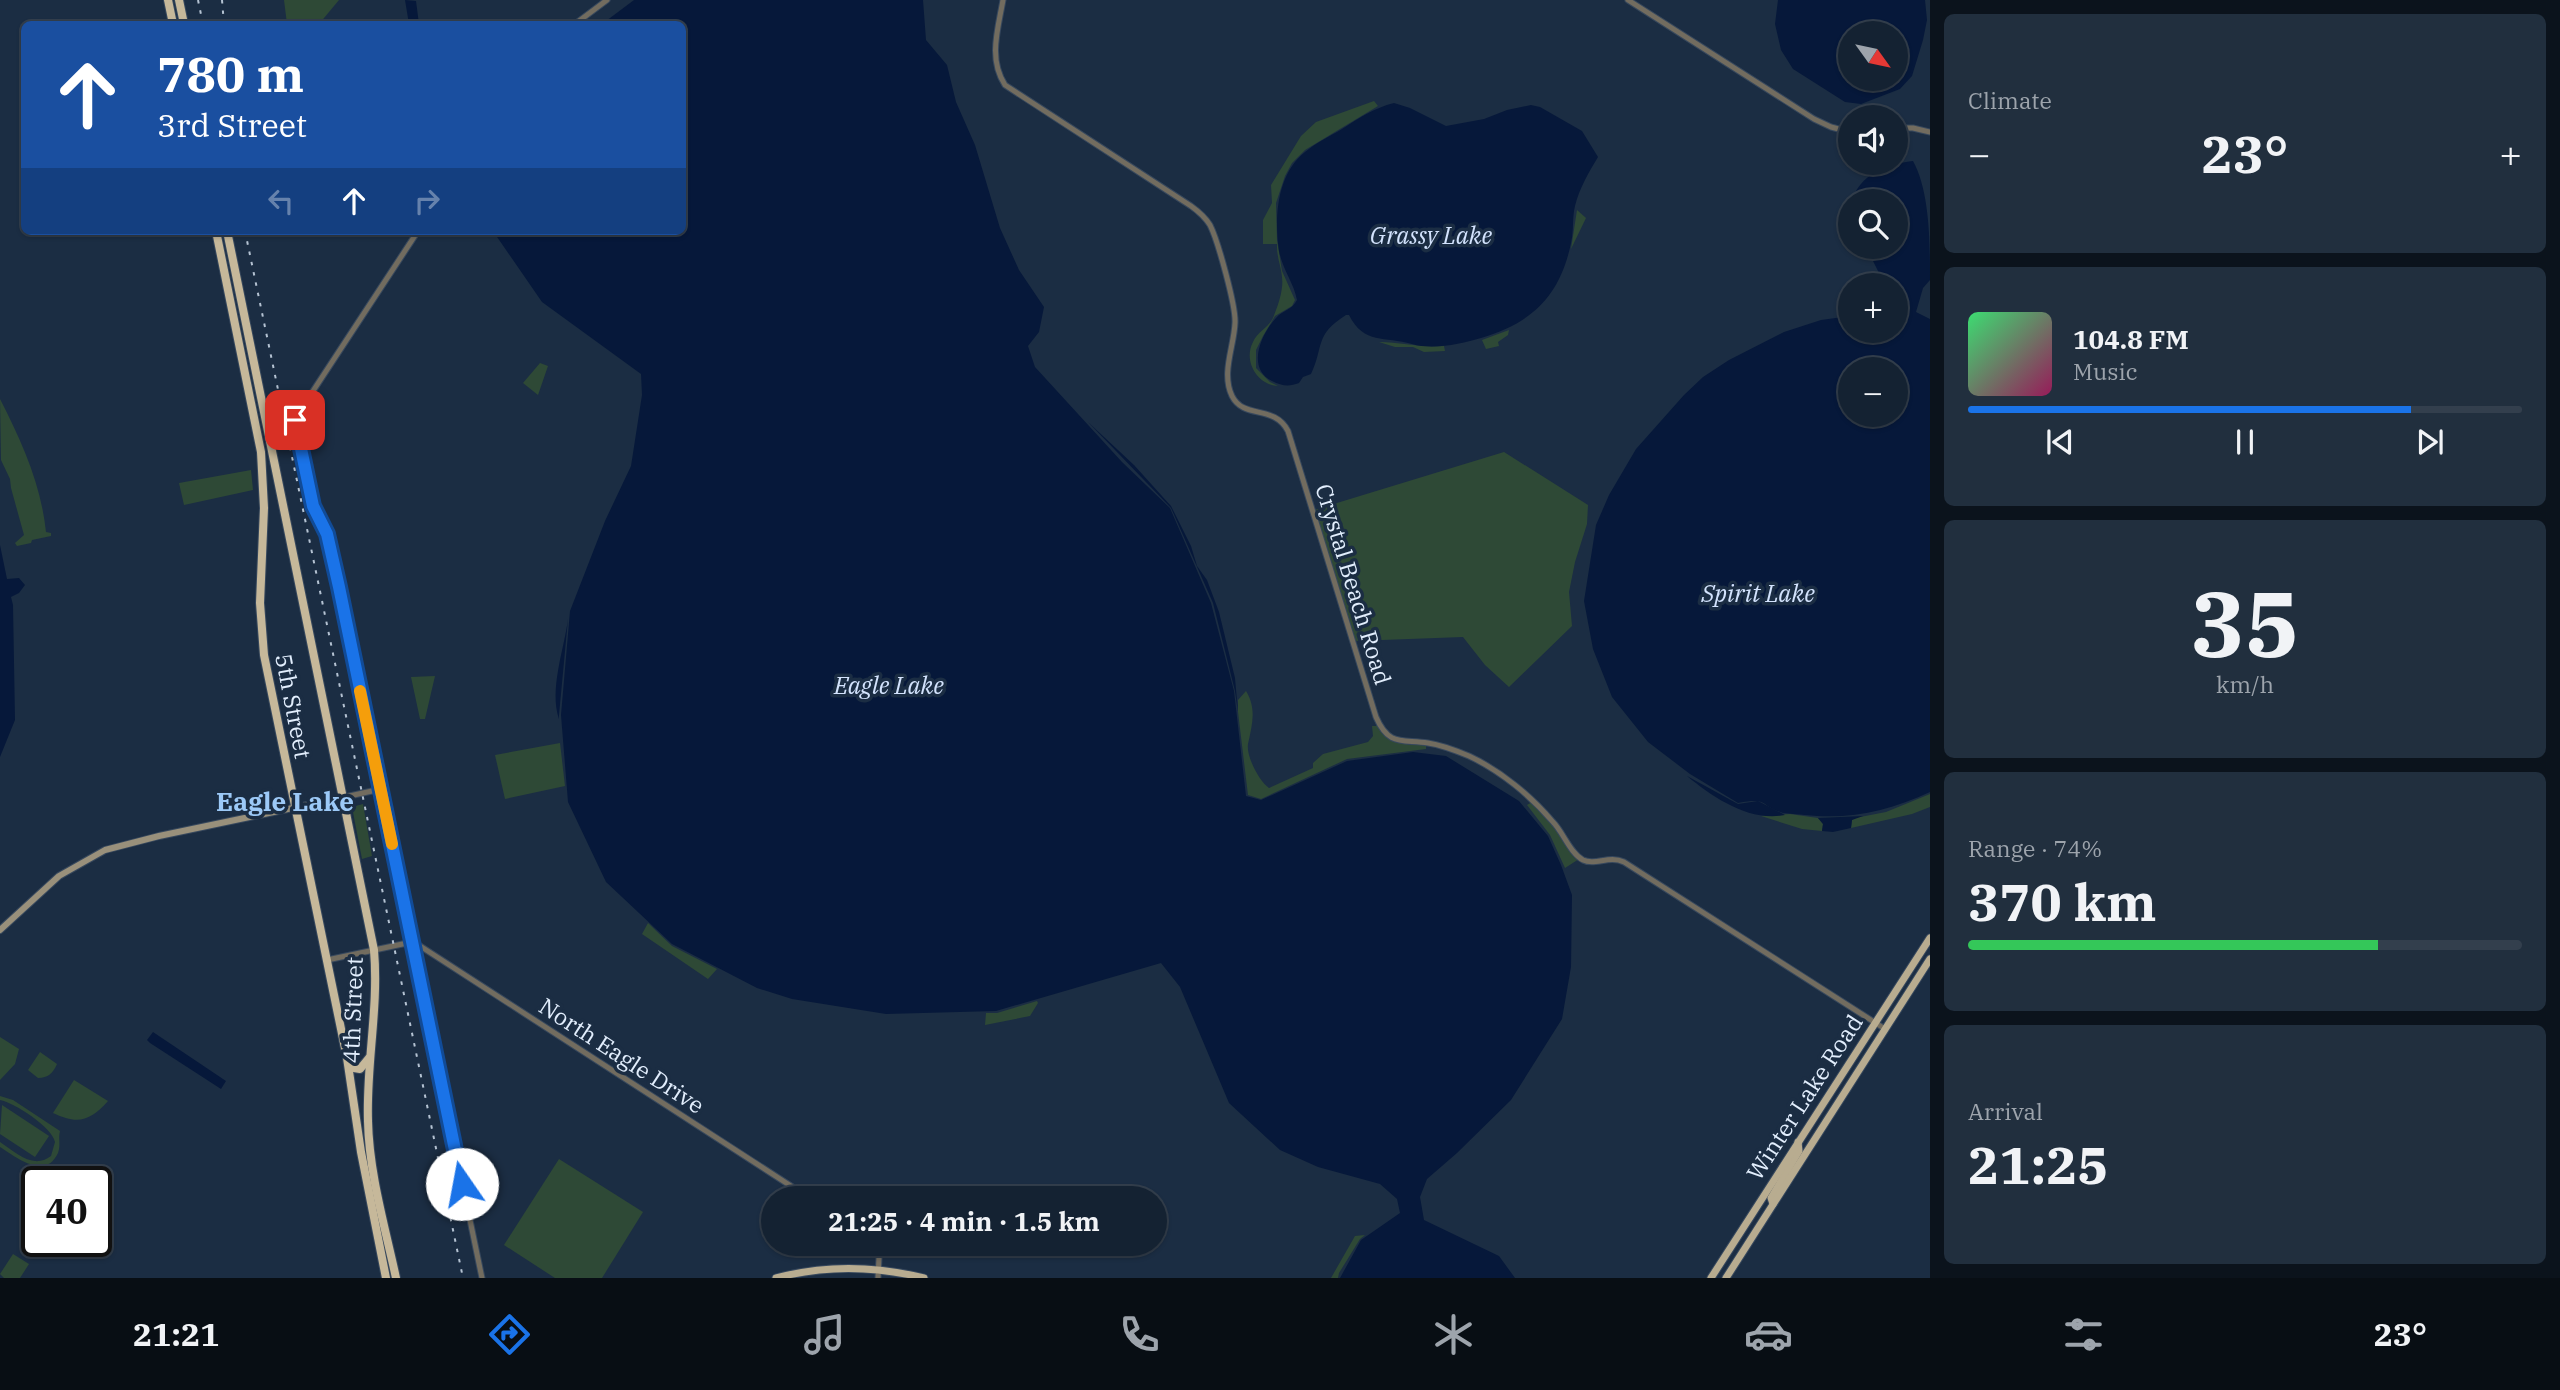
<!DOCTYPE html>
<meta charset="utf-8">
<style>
body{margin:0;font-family:"IBM Plex Serif",serif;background:#212f3e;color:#f1f3f6;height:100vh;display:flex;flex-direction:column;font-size:26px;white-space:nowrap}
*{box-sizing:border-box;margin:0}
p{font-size:23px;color:#9da4ac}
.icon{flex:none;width:38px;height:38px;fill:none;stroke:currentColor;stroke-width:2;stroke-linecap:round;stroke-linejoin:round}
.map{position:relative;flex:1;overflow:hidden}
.sheet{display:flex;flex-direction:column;gap:14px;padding:14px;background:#0b131c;width:630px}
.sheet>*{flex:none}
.banner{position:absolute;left:21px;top:21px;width:665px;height:214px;border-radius:10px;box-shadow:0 2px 5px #0004,0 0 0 2px #333f4d;background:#1a4fa0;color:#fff;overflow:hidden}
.needle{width:46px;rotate:123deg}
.controls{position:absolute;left:1838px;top:21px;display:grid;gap:14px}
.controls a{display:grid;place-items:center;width:70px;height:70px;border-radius:50%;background:#142232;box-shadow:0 2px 5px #0004,0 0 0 2px #333f4d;font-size:35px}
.speed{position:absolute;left:21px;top:1166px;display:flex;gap:14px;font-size:35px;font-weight:700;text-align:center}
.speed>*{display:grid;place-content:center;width:91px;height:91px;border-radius:50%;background:#142232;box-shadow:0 2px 5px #0004,0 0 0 2px #333f4d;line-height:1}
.speed .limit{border:4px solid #111;border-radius:10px;background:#fff;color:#111}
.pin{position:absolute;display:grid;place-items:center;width:60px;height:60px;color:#fff;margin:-30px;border-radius:14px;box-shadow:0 4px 10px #0006}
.me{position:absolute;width:77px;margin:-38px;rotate:348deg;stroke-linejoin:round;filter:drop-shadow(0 0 5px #0008)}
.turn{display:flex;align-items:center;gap:24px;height:147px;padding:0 21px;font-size:32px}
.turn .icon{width:91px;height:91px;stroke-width:2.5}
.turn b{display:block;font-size:49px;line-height:60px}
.lanes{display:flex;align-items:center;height:66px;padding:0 21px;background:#0003;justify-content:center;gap:35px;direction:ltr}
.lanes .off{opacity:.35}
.big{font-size:52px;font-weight:800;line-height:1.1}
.sheet .tile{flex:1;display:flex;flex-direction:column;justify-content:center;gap:10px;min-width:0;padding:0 24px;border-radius:10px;background:#212f3e}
.sheet .dial{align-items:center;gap:0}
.dial b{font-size:91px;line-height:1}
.song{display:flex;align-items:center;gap:21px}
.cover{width:84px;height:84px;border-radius:10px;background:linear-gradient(135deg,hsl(140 70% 55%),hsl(330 70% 35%))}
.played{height:7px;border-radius:4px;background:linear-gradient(90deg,#1a73e8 80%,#333f4d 80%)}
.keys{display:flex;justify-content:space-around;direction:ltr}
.heat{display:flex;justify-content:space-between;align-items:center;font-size:38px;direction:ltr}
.charge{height:10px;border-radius:5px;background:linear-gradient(90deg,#34c759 74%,#333f4d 0)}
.trip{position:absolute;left:761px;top:1186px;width:406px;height:70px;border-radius:35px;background:#142232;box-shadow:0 2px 5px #0004,0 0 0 2px #333f4d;font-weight:800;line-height:70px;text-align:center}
.tab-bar{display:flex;height:112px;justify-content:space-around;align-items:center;background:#080e14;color:#9da4ac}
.tab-bar .icon{width:49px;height:49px}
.tab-bar .active{color:#1a73e8}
.tab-bar b{font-size:32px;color:#f1f3f6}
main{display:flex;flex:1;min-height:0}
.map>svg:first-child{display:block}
</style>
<main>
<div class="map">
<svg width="1930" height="1278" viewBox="0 0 1930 1278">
<rect width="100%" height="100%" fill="#1b2d43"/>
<g fill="#2e4936">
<polygon points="284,0 339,0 319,24 287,24"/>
<path d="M1374,101L1378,106L1305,150L1292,163L1285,176L1276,203L1277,240L1282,271L1295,300L1292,306L1275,316L1263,336L1256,350V368L1270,382L1278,386C1257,385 1243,361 1253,342C1257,332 1269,327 1273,318C1277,308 1281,297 1282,287C1284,272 1276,258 1277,244H1263V220L1272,203L1271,185L1301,136L1316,122Z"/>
<polygon points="1577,210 1586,218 1571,249"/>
<polygon points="1509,330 1508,335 1498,342 1499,346 1486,349 1482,340"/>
<path d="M1379,342C1401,342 1421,348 1444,346L1445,351L1424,352L1413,347H1395Z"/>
<polygon points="540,363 548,366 538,395 523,383"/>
<path d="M0,399C22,442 41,484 46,532L51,533V536L32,540L31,543L17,546L15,543L24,535L11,488L10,479L1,460Z"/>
<polygon points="1504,452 1588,505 1587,524 1575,562 1569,592 1572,626 1509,687 1485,665 1463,637 1355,641 1314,510"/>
<polygon points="251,470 253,490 184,505 179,483"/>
<polygon points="435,676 425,719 420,719 411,677"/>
<path d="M1246,691C1257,709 1252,725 1248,744C1246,756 1259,781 1269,788L1313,768V763L1323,754L1368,742L1373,736L1372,726H1378C1396,743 1400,745 1426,745V749L1347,759L1261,799L1248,795L1238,712V700Z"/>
<polygon points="560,743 565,786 505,799 495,755"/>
<polygon points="1930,794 1930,807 1912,814 1851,828 1852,820 1855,818 1886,812"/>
<polygon points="1532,802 1551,821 1579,859 1565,868 1550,835 1527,805"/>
<polygon points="363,804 372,856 362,859 352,807"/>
<polygon points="1790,814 1818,818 1823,824 1822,831 1802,829 1761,816"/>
<polygon points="648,923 672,946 717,969 708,979 642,934"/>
<polygon points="1037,1001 1038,1003 1030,1016 985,1025 986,1013 997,1013"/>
<polygon points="0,1037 19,1049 15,1064 0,1080"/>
<path d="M40,1052L57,1064C53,1073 48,1078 38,1078L28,1070Z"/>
<path d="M74,1080L108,1101C90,1121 78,1125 53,1113Z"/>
<path d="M0,1096L13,1100L60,1131C58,1138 61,1145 58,1153C45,1181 16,1157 0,1147V1142C15,1152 33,1170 51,1156L55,1142C52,1127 15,1103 0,1100Z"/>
<polygon points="2,1105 49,1136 35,1157 0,1134"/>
<polygon points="559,1159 643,1212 602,1278 555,1278 504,1245"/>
<polygon points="1365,1235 1360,1239 1339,1273 1338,1278 1331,1278 1355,1236"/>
<polygon points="13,1254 29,1264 20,1278 4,1278 0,1274"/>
</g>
<g fill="#06183a" fill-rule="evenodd">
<polygon points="405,0 416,1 419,24 409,24"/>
<polygon points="634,0 923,0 926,40 947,65 956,102 975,145 1000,228 1019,270 1044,307 1039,332 1028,346 1035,367 1122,462 1170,508 1211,603 1234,691 1246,796 1261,800 1347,761 1413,752 1446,756 1519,801 1548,836 1561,865 1572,895 1571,967 1562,1019 1511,1100 1457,1153 1427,1179 1420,1197 1424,1220 1499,1256 1515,1278 1340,1278 1361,1240 1400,1213 1397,1199 1380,1184 1318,1167 1280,1150 1229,1103 1180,987 1161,963 996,1011 886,1014 792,999 757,988 672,944 606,882 568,802 561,715 570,611 605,521 631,466 642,395 641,374 542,302 493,231 682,231 682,24 602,24"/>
<path d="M1778,0H1925L1927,20L1923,40L1912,76L1900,89L1861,104L1845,102L1793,69L1781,50L1775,24ZM1850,33H1895V79H1850Z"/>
<path d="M1394,103L1410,108L1446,126L1484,119L1507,110L1531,105L1540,107L1582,131L1598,157C1589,172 1579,189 1575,206C1572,218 1574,231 1571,243C1560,296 1532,323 1481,338C1462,344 1432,350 1412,344C1385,336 1364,345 1349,315H1346C1314,335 1324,347 1311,374L1303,377L1299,383C1289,387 1282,386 1272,381C1246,368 1261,334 1276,318C1283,310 1292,310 1297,300C1294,283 1283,271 1279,251C1274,217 1277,174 1305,152C1316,143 1330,136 1342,129C1359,118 1374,108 1394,103Z"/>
<path d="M1913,161C1930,192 1930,243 1930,280L1923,288L1916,312L1930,319V792C1889,811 1850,820 1805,815C1798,814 1789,814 1783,813C1759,806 1770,797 1738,803L1690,774L1648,742L1612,697L1593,649L1584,601L1596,525L1609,495L1636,449L1684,395L1703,377L1729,360L1784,332L1821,320L1850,316V331H1895V285H1885L1866,247H1895V201H1856L1854,196C1862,173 1892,163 1913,161ZM1850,369H1895V415H1850Z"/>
<polygon points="1088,422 1134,465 1171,506 1191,546 1197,566 1207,580 1219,612 1235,678 1238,712 1235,691 1213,603 1171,508"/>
<polygon points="0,545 7,579 19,578 25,585 19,593 11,597 13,605 15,720 0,757"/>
<path d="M568,619L559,715V719C549,689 564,650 568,619Z"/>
<path d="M1687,776L1738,804L1758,801L1785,815C1749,822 1714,798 1687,776Z"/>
<polygon points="1863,816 1852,820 1851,828 1833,832 1822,831 1823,824 1818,818"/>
<polygon points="153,1032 226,1081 221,1089 150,1043 147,1040"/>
</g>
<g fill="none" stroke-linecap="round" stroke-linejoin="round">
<g stroke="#37485d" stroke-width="7">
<g id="tertiary">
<path d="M1003,0C998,29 988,59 1005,85L1191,206C1198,211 1205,217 1210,225C1218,241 1236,306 1235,323C1234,347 1221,373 1232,396C1244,420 1274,404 1288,431L1376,717C1389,747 1402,739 1428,743C1442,745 1457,751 1469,756C1501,771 1531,796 1553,822C1563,832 1570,853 1583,860C1595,866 1609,855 1624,862L1885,1029"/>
<polyline points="1628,0 1814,119 1831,127 1850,132"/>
<polyline points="575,24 607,0"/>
<polyline points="1895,128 1913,128 1930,132"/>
<polyline points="294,420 313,506 327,534 339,587 482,1278"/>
<polyline points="294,420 418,231"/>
<polyline points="268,427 294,420"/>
<polyline points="345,797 381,789"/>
<polyline points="327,960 412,942 417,944 811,1199"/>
<polyline points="875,1244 879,1258 878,1278"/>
</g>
</g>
<g stroke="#37485d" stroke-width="8">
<polyline id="secondary" points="0,930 59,876 105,850 159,836 345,797"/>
</g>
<g stroke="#37485d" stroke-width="9">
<g id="primary">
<polyline points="1773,1204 1771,1198 1799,1151 1798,1142"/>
<path d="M776,1278C824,1265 876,1266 924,1278"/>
<polyline points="1711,1278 1930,938"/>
<polyline points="1726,1278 1930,959"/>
</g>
</g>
<g stroke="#37485d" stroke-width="10">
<g id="trunk">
<polyline points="168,0 173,24"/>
<polyline points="179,0 184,24"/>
<polyline points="216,231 261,452 264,508 260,603 264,655 347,1058 361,1152 386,1278"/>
<path d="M227,231L374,950C379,1008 366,1063 368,1121C369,1173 385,1227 396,1278"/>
<polyline points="349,1061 354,1068 360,1069 369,1058"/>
</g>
</g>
<use href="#tertiary" stroke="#726c5f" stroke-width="5"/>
<use href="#secondary" stroke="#99907b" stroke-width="6"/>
<use href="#primary" stroke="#b8ac90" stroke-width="7"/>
<use href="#trunk" stroke="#c6b89a" stroke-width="8"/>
<g stroke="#b5c3d3" stroke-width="2" stroke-dasharray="3.5 7" stroke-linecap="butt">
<polyline points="198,0 203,24"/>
<polyline points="222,0 224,24"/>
<polyline points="245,231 463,1278"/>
</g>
</g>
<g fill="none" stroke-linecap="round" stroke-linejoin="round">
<g stroke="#114b97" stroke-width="18">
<polyline id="route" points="295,420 313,506 327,534 339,587 462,1184"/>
</g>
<use href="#route" stroke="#1a73e8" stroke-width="12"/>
<polyline stroke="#f59e0b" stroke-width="12" points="360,691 392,844"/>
</g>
<g text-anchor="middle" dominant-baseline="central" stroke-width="7" stroke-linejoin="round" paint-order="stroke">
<g font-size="23" fill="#e2eefd" stroke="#1b2d43">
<text transform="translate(1354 584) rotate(73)">Crystal Beach Road</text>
<text transform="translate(294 706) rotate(79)">5th Street</text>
<text transform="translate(352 1010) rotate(-88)">4th Street</text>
<text transform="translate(622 1055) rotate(33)">North Eagle Drive</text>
<text transform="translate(1804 1097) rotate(-57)">Winter Lake Road</text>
</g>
<g font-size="24" font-style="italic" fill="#d3e3fd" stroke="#1b2d43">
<text x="1431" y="235">Grassy Lake</text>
<text x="1758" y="593">Spirit Lake</text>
<text x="889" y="685">Eagle Lake</text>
</g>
<g font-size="26" font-weight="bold" fill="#9cc9f7" stroke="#1b2d43">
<text x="285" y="801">Eagle Lake</text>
</g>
</g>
</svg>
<div class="controls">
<a><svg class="needle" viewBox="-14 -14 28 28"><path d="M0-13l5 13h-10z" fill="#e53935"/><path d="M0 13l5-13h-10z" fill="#9da4ac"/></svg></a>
<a><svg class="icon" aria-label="sound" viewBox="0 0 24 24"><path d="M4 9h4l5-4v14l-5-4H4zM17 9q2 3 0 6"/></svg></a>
<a><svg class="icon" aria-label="search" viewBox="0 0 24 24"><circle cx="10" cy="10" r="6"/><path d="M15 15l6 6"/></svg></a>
<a>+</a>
<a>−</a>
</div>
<div class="speed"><div class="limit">40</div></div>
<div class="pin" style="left:295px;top:420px;background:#d93025"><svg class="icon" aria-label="arrive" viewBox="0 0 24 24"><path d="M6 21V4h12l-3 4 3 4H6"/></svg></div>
<svg class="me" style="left:462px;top:1184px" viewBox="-20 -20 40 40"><circle r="19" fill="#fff"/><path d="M0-13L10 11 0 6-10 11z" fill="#1a73e8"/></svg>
<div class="trip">21:25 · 4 min · 1.5 km</div>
<div class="banner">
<div class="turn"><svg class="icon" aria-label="ahead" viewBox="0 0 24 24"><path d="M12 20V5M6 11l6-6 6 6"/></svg><div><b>780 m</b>3rd Street</div></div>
<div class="lanes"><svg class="icon off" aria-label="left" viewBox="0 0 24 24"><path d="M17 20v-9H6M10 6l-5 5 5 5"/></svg><svg class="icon" aria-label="ahead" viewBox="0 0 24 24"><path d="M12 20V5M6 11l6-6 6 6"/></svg><svg class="icon off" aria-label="right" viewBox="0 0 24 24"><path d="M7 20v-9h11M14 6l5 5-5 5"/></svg></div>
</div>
</div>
<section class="sheet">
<div class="tile"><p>Climate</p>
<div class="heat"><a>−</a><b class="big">23°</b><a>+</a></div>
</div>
<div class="tile">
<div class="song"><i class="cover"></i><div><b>104.8 FM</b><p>Music</p></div></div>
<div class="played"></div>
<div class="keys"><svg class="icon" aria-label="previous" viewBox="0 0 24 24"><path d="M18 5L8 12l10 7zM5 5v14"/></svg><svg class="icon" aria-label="pause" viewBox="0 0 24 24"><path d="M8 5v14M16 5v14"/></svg><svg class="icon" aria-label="next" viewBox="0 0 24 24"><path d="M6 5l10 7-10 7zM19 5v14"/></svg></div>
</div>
<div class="tile dial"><b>35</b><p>km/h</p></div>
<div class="tile"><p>Range · 74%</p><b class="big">370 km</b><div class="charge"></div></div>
<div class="tile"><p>Arrival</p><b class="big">21:25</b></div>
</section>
</main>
<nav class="tab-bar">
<b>21:21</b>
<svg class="icon active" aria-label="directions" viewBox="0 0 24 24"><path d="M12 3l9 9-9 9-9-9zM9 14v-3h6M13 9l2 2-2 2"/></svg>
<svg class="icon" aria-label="music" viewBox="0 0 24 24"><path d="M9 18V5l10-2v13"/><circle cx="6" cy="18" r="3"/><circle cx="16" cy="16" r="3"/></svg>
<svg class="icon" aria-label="phone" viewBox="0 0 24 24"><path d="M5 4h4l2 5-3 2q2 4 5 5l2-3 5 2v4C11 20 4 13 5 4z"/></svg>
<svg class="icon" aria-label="climate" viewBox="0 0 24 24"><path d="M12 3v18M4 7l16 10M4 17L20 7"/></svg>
<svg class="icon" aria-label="car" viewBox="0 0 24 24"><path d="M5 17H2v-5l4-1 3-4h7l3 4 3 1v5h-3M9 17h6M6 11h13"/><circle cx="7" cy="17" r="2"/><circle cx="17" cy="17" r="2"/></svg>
<svg class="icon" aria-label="filters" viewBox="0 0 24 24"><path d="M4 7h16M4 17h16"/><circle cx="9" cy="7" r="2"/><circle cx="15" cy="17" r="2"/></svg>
<b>23°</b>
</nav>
